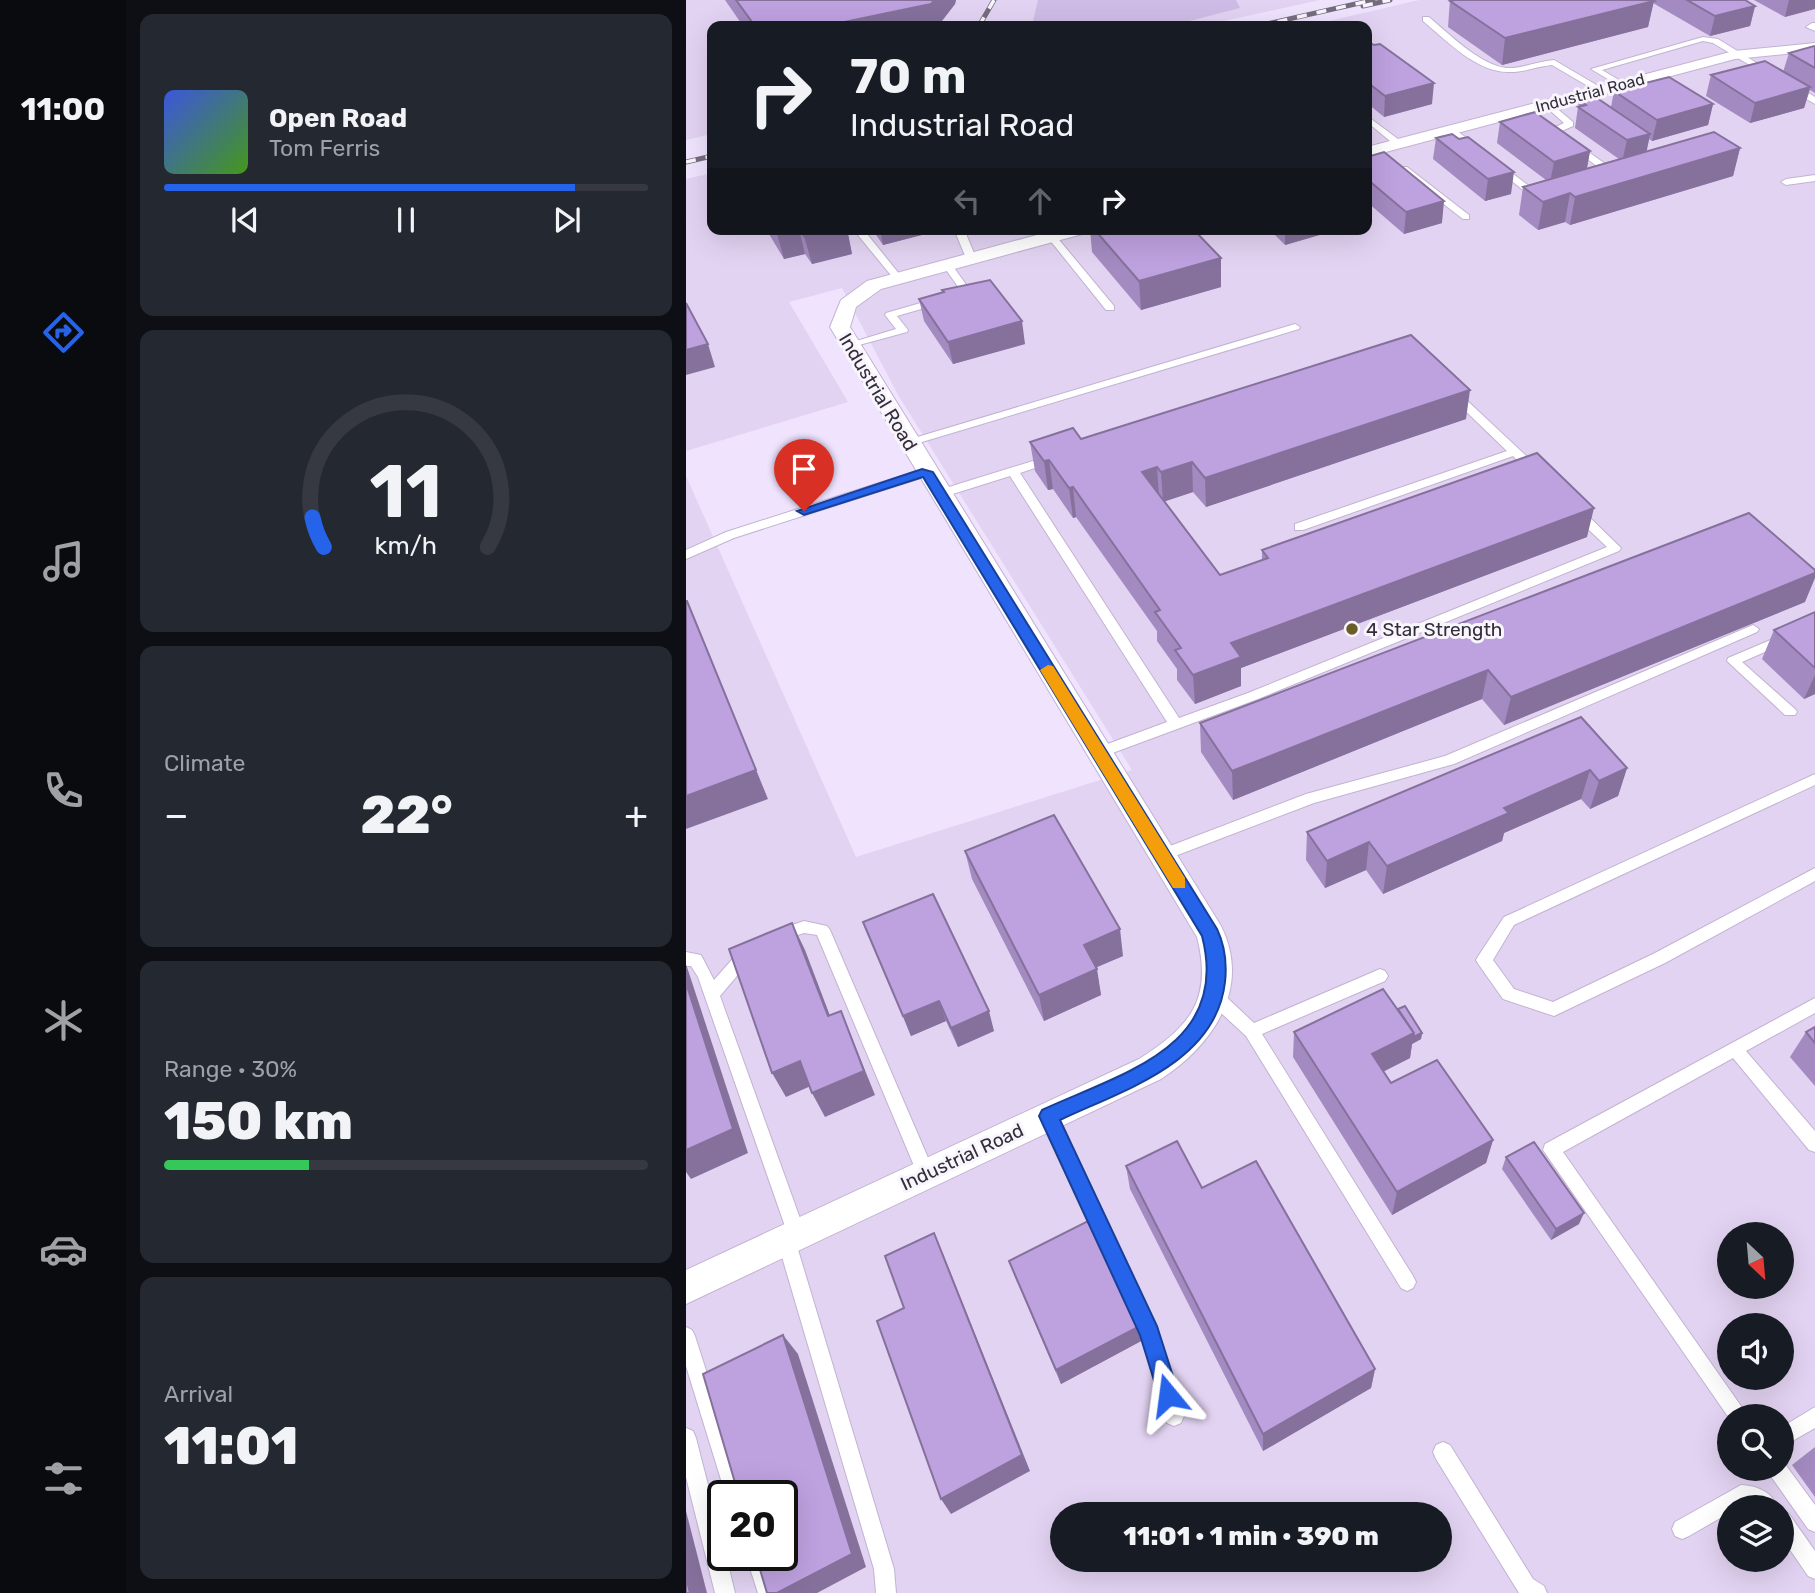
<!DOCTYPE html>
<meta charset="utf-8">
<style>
body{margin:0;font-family:Rubik,sans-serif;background:#242831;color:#f1f3f6;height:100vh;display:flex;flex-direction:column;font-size:26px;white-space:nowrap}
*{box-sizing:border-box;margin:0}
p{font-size:23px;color:#9ea1a6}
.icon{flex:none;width:38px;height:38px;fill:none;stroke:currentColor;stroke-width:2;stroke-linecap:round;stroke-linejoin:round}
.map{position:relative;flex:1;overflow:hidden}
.details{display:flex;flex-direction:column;gap:14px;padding:14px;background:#0d0f14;width:560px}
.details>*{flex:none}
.top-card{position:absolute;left:21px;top:21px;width:665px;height:214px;border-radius:14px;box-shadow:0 7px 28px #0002;background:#171b24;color:#f1f3f6;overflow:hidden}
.needle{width:46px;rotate:154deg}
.fabs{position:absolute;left:1031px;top:1222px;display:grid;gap:14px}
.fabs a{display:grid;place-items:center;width:77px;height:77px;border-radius:50%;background:#171b24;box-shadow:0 7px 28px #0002;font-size:35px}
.speed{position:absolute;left:21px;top:1480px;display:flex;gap:14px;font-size:35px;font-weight:700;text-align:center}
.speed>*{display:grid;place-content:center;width:91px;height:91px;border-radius:50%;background:#171b24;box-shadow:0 7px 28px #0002;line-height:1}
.speed .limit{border:4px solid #111;border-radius:10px;background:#fff;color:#111}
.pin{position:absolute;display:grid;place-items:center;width:60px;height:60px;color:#fff;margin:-72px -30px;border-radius:50% 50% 50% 0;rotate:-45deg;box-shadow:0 0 7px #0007}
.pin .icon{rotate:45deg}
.me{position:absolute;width:77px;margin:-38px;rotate:344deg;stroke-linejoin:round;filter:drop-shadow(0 0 5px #0008)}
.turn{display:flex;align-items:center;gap:24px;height:147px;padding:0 28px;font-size:32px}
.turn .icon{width:91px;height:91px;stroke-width:2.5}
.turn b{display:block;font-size:49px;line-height:60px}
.lanes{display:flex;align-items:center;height:66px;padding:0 28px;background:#0003;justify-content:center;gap:35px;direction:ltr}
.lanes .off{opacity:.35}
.big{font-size:52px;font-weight:800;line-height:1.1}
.details .card{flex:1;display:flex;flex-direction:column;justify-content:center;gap:10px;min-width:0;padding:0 24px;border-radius:14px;background:#242831}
.details .dial{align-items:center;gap:0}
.dial svg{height:182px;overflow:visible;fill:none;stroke:#363941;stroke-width:7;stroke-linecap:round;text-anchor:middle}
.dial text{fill:#f1f3f6;stroke:none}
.song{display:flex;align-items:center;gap:21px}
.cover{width:84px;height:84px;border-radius:10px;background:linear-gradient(135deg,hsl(230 70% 55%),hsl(100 70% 35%))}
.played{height:7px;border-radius:4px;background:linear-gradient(90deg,#2563eb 85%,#363941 85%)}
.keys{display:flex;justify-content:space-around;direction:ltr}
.heat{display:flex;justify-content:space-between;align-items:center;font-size:38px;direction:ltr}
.charge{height:10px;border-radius:5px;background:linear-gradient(90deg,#34c759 30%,#363941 0)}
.trip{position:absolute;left:364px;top:1502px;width:402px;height:70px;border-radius:35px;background:#171b24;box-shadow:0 7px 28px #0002;font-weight:800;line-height:70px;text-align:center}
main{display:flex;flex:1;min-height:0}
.menu{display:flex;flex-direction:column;width:126px;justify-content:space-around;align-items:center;background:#090b0e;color:#9ea1a6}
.menu .icon{width:49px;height:49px}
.menu .selected{color:#2563eb}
.menu b{font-size:32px;color:#f1f3f6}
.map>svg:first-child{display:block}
</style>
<main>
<nav class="menu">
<b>11:00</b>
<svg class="icon selected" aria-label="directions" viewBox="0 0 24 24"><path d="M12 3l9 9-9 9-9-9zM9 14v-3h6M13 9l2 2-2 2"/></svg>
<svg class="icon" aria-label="music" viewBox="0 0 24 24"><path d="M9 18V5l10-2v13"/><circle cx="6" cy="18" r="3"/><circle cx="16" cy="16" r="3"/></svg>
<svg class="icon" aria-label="phone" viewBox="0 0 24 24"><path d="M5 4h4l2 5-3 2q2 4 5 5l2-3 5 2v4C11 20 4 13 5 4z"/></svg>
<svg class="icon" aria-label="climate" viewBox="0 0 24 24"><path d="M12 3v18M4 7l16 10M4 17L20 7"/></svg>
<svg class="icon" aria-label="car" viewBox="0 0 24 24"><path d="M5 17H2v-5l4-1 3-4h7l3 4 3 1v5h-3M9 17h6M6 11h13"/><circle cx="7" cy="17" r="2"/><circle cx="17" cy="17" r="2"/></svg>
<svg class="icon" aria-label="filters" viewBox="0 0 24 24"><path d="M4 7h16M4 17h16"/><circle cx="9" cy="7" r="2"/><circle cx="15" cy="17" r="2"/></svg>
</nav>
<section class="details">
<div class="card">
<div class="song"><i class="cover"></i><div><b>Open Road</b><p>Tom Ferris</p></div></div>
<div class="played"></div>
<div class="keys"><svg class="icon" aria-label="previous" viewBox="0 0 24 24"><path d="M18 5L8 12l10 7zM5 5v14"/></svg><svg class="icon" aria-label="pause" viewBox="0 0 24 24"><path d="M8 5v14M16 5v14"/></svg><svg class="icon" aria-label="next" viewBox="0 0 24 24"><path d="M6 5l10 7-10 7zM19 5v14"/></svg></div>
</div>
<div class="card dial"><svg viewBox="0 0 100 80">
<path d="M14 69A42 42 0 1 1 86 69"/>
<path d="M14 69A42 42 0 0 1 9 56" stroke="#2563eb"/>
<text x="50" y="56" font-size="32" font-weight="700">11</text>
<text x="50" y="72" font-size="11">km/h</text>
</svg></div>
<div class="card"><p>Climate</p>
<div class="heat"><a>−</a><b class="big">22°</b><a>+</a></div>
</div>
<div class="card"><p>Range · 30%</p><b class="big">150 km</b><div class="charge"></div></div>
<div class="card"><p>Arrival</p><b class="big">11:01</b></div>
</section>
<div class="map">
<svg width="1129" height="1593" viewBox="0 0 1129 1593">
<rect width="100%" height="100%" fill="#efe3fe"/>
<g fill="#e2d3f2" fill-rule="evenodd">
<polygon points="0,0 634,0 515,26 26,26 26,134 0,140"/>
<path d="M733,0H1129V1593H0V476L170,857L446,770L212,395L156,288L103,302L162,402L0,451V179L26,173V229H681V26H622ZM1043,1234H1096V1286H1043ZM1043,1325H1096V1377H1043ZM1043,1416H1096V1468H1043ZM37,1496H96V1556H37ZM1043,1507H1096V1559H1043ZM376,1514H754V1559H376Z"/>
</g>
<polygon fill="#cfbce6" points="352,0 550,0 554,8 484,26 346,26"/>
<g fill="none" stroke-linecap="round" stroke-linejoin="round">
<g stroke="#c2b3d3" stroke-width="2">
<g id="service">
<path d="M737,17H743C762,33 794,65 820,68C836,69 852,61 868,60L919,90L912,92L866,65C852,66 837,73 822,72C790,72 760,40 737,21Z"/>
<polygon points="1126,23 1129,23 1129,31 1120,27"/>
<polygon points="1017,37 1032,39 1087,73 1080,75 1027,43 1017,41 916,70 938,83 938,87 935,87 905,69"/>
<polygon points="1103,85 1109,85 1129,97 1129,104 1103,89"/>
<polygon points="862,101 887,122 887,126 871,133 865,133 865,129 878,123 859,106 859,102"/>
<polygon points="681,116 716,142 716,146 710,146 681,122"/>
<polygon points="765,127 795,148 795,152 789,152 762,132 761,130"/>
<polygon points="884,143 890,143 925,168 925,177 919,177 918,171 884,147"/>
<polygon points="814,164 843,186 860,192 855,195 837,190 811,169 811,165"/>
<polygon points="715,167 721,167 783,215 783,219 777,219 715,171"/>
<polygon points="1129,175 1129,181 1100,185 1095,182 1100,179"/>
<polygon points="167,229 177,229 214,275 214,279 208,279"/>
<polygon points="268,229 278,229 290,258 288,260 280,258"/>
<polygon points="363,235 369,235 428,306 428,310 420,310 363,239"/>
<polygon points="258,262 264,262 286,293 285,295 268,297 268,293 275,291 256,264"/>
<polygon points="252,298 256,299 256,303 211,316 222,330 221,332 162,348 157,345 210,329 199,315 200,313"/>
<polygon points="609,324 614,327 613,329 226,445 222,446 216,443 218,441"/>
<polygon points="770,393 774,394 853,468 853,474 845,474 827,456 617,530 609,530 609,524 821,451 766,398 766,394"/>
<polygon points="366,455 370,457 370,461 334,473 493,718 562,693 921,547 887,515 887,509 895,509 935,548 933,551 572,699 413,758 408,757 406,753 408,749 481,722 324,476 254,498 248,494 250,491"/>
<polygon points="240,468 244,469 244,475 48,538 0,559 0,550 40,532"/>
<polygon points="1129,621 1129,630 1056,662 1109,709 1111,712 1109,715 1099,715 1041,661 1042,658"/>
<polygon points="1067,625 1073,629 1071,632 768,764 628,803 476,861 471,859 469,855 471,851 620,794 759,756"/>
<polygon points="1129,774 1129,785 828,925 807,960 828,989 867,1002 969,953 1129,868 1129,881 979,963 868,1016 817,999 793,965 790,960 793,955 818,917"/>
<polygon points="118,921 141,926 144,930 249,1174 246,1180 240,1182 234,1180 131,935 118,933 94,941 89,939 86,935 89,931"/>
<polygon points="62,946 67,947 70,952 67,957 34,996 120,1235 117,1241 110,1243 208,1569 210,1593 190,1593 188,1569 91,1240 94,1234 101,1232 12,977 5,966 0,966 0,952 15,955 28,980 57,947"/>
<polygon points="694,969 699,971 702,976 699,981 576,1034 727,1276 730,1282 727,1288 721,1291 715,1288 560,1036 523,1002 521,997 523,992 529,990 535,992 568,1023"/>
<polygon points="1129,998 1129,1013 1060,1051 1129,1131 1129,1152 1123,1150 1047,1058 877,1152 1062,1416 1043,1416 1043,1418 857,1150 859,1144"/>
<polygon points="362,1109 368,1112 470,1327 498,1416 495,1423 488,1426 481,1423 478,1416 455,1335 354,1117 356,1112"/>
<polygon points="0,1327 6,1330 9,1336 60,1496 40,1496 0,1366"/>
<polygon points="1129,1407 1129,1428 1096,1447 1096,1427"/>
<polygon points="0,1428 7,1431 10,1438 37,1544 37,1556 40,1556 49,1593 29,1593 0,1477"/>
<polygon points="757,1442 764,1445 847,1579 858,1586 861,1593 833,1593 750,1459 747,1452 750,1445"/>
<polygon points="1096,1460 1129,1505 1129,1532 1122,1529 1084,1475 1081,1468 1096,1468"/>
<path d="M1055,1485C1071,1486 1085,1491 1092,1507L1057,1505L1043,1507V1513L1003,1536L996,1539L989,1536L986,1529L989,1522Z"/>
<polygon points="1096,1511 1103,1514 1129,1551 1129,1579 1122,1576 1096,1538"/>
<polygon points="60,1556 80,1556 92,1593 72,1593"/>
</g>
</g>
<g stroke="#c2b3d3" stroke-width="2">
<g id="minor">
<polygon points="1129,43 1129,51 1049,59 681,157 681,147 1048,51"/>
<path d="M373,229H403L400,233L195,289L170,307L164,327L535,926C566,988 527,1045 475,1079L0,1304V1270L453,1059C504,1027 527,999 511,937L144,327L155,300L181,281Z"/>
</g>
</g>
<use href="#service" fill="#fff" fill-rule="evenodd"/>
<use href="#minor" fill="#fff" fill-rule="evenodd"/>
<g stroke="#746d7e" stroke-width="5">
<g id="rail">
<polyline points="677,6 704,0"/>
<polyline points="293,26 308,0"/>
<polyline points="572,26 687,0"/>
<polyline points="0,162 26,156"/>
</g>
</g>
<use href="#rail" stroke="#f8f5fc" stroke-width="3.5" stroke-dasharray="10" stroke-linecap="butt"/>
</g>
<g fill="#a38ac0">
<polygon points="39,0 270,0 269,4 252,26 57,26"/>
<polygon points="764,0 1059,0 1069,6 1064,26 1024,36 967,3 962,27 816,65 762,27"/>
<polygon points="1068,0 1129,0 1099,17"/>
<polygon points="681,41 746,104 698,117 681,103"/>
<polygon points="1129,47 1129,93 1124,90 1118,108 1064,123 1020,96 1025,75 1097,72 1103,53"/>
<polygon points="928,91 1027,104 1022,125 966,141 963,139 960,151 1054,148 1047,176 884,225 879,222 852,230 833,215 837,187 860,180 811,143 814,122 904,151 901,168 933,159 889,128 893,100 925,107"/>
<polygon points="750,138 825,194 799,201 747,159"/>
<polygon points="681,157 756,223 718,234 681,202"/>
<polygon points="80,229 161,229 166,254 126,264 119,254 98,259"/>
<polygon points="186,229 255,229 255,230 197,245"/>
<polygon points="404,229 507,229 535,287 455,310 406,252"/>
<polygon points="583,229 654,229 599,245"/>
<polygon points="256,290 339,344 267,364 238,321 233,299 257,293"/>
<polygon points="780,419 520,507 507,492 479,501 534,575 576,560 576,550 901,537 555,668 555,686 509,704 491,680 491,669 471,641 471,631 390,517 387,518 367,489 362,490 349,471 344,442"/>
<polygon points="1119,602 818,725 796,699 547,800 515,752 514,723"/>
<polygon points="1129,612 1129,694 1118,699 1076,659 1088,630"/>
<polygon points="895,717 941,768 932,796 904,809 895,799 818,833 816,841 697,894 680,870 639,888 620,860 621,832"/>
<polygon points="279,851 437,956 410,967 415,995 358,1021 286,879"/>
<polygon points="177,922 308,1031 272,1047 260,1021 225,1036"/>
<polygon points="712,1009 736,1033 735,1039 726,1044 724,1058 697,1072 705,1083 807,1140 800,1163 706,1215 607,1057 608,1032"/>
<polygon points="1129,1027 1129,1086 1104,1057 1120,1032"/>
<polygon points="820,1157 893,1224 865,1240 816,1169"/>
<polygon points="440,1166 689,1369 685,1388 577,1451 444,1189"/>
<polygon points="323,1261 457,1340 375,1384 329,1277"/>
<polygon points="1129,1447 1129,1497 1106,1465"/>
</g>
<g fill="#85719c">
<polygon points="248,0 270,0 269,4 252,26 139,26"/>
<polygon points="1103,0 1129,0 1129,9 1099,17"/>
<polygon points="968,1 962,27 816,65 819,38"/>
<polygon points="1069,6 1064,26 1024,36 1029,16"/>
<polygon points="748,83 746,104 698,117 699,96"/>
<polygon points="1124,87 1118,108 1064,123 1069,103"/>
<polygon points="1027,104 1022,125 966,141 971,120"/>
<polygon points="964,134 960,155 936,162 941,140"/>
<polygon points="1054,148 1047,176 884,225 889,197"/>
<polygon points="904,151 900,173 864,183 868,162"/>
<polygon points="828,172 825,194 799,201 802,179"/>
<polygon points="884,193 879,222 852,230 857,202"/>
<polygon points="758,201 756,223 718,234 720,212"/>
<polygon points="94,229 113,229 119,254 98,259 90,230"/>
<polygon points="144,229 161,229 166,254 126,264 118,236"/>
<polygon points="194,229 255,229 255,230 197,245"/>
<polygon points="599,229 654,229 599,245"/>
<polygon points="535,258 535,287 455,310 453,281"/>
<polygon points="336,321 339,344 267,364 262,342"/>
<polygon points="22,344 29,367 0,375 0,350"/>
<polygon points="784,390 780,419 520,507 519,478"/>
<polygon points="363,460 367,489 362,490 358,461"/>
<polygon points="506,462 507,492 477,502 475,472"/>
<polygon points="471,467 473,496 456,472"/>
<polygon points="387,487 390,517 387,518 383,488"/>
<polygon points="908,508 901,537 555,668 555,686 509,704 507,675 545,643"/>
<polygon points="1129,573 1129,578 1119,602 818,725 825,697"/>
<polygon points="13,630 82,799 0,829 0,796"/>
<polygon points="802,670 796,699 547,800 546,771"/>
<polygon points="1129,675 1129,694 1118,699"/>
<polygon points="941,768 932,796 904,809 913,781"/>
<polygon points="904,770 895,799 818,833 816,841 697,894 701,866 818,808"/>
<polygon points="683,842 680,870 639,888 641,861"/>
<polygon points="106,923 119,950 154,1042 142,1016"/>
<polygon points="434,929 437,956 402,971 398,945"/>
<polygon points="0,964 62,1153 5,1179 0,1172"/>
<polygon points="411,969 415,995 358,1021 353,995"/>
<polygon points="253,1001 260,1021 225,1036 217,1016"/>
<polygon points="155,1011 189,1095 139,1117 126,1093"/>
<polygon points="303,1011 308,1031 272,1047 265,1028"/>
<polygon points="728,1033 736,1033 735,1039 726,1044 724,1058 682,1079 686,1054"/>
<polygon points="114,1061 127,1085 100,1097 86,1073"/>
<polygon points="807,1140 800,1163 706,1215 711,1192"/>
<polygon points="898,1213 893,1224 865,1240 870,1229"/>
<polygon points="248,1233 257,1254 344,1471 265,1514 255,1499"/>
<polygon points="454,1326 457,1340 375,1384 370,1370"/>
<polygon points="97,1335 112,1354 180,1567 131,1593 91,1593"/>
<polygon points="689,1369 685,1388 577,1451 577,1434"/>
<polygon points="0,1511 21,1593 4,1593 0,1577"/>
</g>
<g fill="#bea1df" stroke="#85719c" stroke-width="2">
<polygon points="50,0 248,0 245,4 139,26 69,26"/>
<polygon points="769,0 965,0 968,1 819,38 764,1"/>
<polygon points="1001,0 1059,0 1069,6 1029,16"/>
<polygon points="681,41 688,45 694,44 748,83 699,96 681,82"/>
<polygon points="1128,46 1129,47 1129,68 1103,53"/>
<polygon points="1079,61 1124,87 1069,103 1025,75"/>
<polygon points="983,77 1027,104 971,120 928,91"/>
<polygon points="908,96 964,134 941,140 892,107 900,105 893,100"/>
<polygon points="849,112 904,151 868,162 814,122"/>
<polygon points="1028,132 1054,148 889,197 884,193 857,202 837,187"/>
<polygon points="766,134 773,139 782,137 828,172 802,179 750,138"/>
<polygon points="698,152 758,201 720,212 681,179 681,170 684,169 681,166 681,157"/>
<polygon points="114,229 144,229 118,236"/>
<polygon points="408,229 507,229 535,258 453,281"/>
<polygon points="304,280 336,321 262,342 233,299 258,292 256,290"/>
<polygon points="0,303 22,344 0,350"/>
<polygon points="725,335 784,390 519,478 506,462 475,472 471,467 456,472 534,575 582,558 576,550 851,453 908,508 545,643 555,657 507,675 489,650 495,648 469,612 474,610 387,487 383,488 363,460 358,461 344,442 387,428 395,439"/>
<polygon points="1063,513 1129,570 1129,573 825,697 802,670 546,771 514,723"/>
<polygon points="0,601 1,601 70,770 0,796"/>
<polygon points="1129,612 1129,668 1088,630"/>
<polygon points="895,717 941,768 913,781 904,770 818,808 823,813 701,866 683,842 641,861 621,832"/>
<polygon points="368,815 434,929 398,945 411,969 353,995 279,851"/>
<polygon points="247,894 303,1011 265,1028 253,1001 217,1016 177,922"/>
<polygon points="106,923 142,1016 155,1011 178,1071 126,1093 114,1061 86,1073 43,949"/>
<polygon points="0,983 47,1129 0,1150"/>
<polygon points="697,989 728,1033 686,1054 705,1083 751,1060 807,1140 711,1192 608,1032"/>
<polygon points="719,1006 736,1033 727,1037 728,1033 712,1009"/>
<polygon points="1129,1027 1129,1043 1120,1032"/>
<polygon points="491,1141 516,1188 570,1161 689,1369 577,1434 440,1166"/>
<polygon points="848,1142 898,1213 870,1229 820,1157"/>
<polygon points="404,1220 454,1326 370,1370 323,1261"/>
<polygon points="248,1233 336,1455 255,1499 191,1321 218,1308 199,1256"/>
<polygon points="97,1335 166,1554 91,1593 81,1593 70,1556 96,1556 96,1496 53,1496 17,1374"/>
<polygon points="0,1577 4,1593 0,1593"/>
</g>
<path fill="#2563eb" stroke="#184099" stroke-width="2" d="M236,469L247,472L531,929C539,946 541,964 539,982C530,1063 437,1090 374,1120L471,1326L493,1395L490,1403L482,1406L475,1403L454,1335L353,1116L356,1110C436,1073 545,1047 516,936L237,477L118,515L111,511Z"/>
<polygon fill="#f59e0b" points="362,665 367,666 499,878 499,888 487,888 354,670"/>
<circle fill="#6a5d2a" stroke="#f8f5fc" stroke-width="2.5" cx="666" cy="629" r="7"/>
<g text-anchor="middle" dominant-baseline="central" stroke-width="6" stroke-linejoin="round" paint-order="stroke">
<g font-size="16" fill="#332e3a" stroke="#f8f5fc">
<text transform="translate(904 93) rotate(-15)">Industrial Road</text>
</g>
<g font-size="19" fill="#332e3a" stroke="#f8f5fc">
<text transform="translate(192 392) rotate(59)">Industrial Road</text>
<text transform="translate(276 1157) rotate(-25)">Industrial Road</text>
</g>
<g font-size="19" fill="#332e3a" stroke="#f8f5fc" text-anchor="start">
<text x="680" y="629">4 Star Strength</text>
</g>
</g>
</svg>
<div class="fabs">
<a><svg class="needle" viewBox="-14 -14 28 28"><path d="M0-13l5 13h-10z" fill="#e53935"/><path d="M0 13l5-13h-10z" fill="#9ea1a6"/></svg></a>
<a><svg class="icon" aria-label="sound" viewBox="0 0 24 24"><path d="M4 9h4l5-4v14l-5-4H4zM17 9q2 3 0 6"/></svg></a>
<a><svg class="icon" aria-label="search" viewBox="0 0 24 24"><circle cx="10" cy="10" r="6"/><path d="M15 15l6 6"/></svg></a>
<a><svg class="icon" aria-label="layers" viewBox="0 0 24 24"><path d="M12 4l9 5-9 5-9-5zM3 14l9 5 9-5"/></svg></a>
</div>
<div class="speed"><div class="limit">20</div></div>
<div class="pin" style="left:118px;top:511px;background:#d93025"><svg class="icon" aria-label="arrive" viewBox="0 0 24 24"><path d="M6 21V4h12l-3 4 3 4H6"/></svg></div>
<svg class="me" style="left:482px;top:1395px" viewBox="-20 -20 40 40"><path d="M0-17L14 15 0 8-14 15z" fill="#2563eb" stroke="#fff" stroke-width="4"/></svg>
<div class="trip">11:01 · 1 min · 390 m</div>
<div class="top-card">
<div class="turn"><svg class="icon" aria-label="right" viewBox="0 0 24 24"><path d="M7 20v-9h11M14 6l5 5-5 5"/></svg><div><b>70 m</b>Industrial Road</div></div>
<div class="lanes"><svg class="icon off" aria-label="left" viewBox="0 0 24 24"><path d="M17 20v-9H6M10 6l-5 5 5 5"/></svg><svg class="icon off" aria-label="ahead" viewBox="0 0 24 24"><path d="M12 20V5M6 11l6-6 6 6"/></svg><svg class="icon" aria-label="right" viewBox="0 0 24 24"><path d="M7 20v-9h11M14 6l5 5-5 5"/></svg></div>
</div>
</div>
</main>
